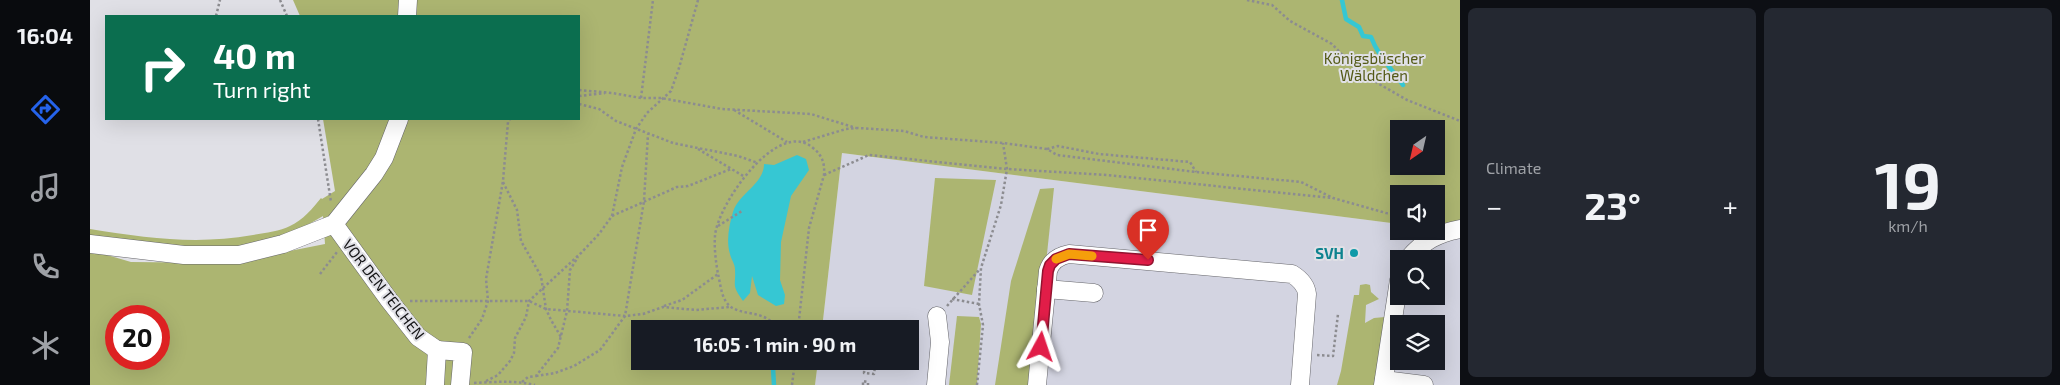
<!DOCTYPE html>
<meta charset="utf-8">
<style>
body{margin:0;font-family:"Exo 2",sans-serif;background:#242831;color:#f1f3f6;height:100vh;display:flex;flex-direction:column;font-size:19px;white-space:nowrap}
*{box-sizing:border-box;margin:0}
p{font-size:16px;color:#9ea1a6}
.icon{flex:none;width:28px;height:28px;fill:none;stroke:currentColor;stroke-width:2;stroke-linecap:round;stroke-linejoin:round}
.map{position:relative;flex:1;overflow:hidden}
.sheet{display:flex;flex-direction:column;gap:8px;padding:8px;background:#0d0f14;width:600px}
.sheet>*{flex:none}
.banner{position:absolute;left:15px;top:15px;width:475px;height:105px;border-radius:0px;box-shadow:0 5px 20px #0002;background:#0b6e4f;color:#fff;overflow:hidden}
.needle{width:32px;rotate:214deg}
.tools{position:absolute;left:1300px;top:120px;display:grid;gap:10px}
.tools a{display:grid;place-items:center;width:55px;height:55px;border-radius:0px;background:#171b24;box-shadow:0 5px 20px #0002;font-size:25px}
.speed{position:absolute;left:15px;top:305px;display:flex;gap:10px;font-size:25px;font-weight:700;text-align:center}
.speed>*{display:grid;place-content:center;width:65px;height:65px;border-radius:50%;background:#171b24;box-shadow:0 5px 20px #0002;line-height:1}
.speed .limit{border:8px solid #d22;background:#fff;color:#111}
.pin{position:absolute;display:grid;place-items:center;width:42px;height:42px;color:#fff;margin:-51px -21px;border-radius:50% 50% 50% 0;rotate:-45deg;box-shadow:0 0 5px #0007}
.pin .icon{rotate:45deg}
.me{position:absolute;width:55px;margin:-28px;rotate:5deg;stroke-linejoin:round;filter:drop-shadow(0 0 4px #0008)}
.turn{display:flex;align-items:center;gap:18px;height:105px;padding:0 25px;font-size:22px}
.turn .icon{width:65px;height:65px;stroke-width:2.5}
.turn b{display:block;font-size:35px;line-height:42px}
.big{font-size:38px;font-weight:700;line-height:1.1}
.sheet .tile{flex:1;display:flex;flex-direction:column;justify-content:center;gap:8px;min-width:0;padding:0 18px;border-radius:8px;background:#242831}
.sheet .dial{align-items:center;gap:0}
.dial b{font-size:65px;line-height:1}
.heat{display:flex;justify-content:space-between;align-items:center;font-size:28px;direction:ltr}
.sheet .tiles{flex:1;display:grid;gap:8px;grid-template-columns:repeat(2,1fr)}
.trip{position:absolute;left:541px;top:320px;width:288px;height:50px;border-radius:0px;background:#171b24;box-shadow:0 5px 20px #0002;font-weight:700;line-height:50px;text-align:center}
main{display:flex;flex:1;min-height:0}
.tabs{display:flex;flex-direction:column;width:90px;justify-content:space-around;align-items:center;background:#090b0e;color:#9ea1a6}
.tabs .icon{width:35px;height:35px}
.tabs .active{color:#2563eb}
.tabs b{font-size:22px;color:#f1f3f6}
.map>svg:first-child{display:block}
</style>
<main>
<nav class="tabs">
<b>16:04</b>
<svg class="icon active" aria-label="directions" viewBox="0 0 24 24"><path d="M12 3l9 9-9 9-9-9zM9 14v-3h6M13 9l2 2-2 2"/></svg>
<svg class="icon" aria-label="music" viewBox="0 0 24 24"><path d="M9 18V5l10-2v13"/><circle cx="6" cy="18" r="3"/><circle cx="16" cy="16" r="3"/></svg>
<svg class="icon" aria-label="phone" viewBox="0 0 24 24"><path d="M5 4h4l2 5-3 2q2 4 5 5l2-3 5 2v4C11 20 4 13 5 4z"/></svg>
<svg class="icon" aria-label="climate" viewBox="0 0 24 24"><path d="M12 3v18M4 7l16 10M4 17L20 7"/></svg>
</nav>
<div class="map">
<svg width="1370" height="385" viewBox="0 0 1370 385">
<rect width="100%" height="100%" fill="#e0e0e6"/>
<path fill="#d3d4e1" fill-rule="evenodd" d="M752,153L1309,224V231H1346L1370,224V385H725L728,361H820V329H732ZM1309,259H1346V296H1309ZM1309,324H1346V361H1309Z"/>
<g fill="#acb571" fill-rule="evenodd">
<path d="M203,0H1370V222L1346,227V194H1309V224L752,153L732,329H550V361H728L725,385H0V250L41,262L139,263L235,244L233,216L195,238L139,250L0,241V229C57,238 106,245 163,235C175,233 190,231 200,226C213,220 223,208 231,198L232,199L245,191L233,119H489V16H210ZM1309,129H1346V166H1309ZM26,316H69V359H26Z"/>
<polygon points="845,178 906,180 882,295 834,286"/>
<polygon points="964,188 943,385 905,385 921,281 950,189"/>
<polygon points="1276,284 1280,285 1281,292 1289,299 1276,305 1275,323 1284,318 1295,317 1286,385 1247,385 1251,371 1264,295 1269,295 1270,285"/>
<polygon points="867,316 889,317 891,324 887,385 859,385"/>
</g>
<path fill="#36c7d3" d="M707,155L716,159L719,170L701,196L691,242L690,280L695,295L694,304L686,306L668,295L662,276L660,293L653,301C641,284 646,287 645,269C645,264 641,259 640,254C636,241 639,225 643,212C649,193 674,184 674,164L684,165Z"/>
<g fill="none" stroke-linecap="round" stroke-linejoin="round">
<g stroke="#36c7d3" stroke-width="4.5">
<path d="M1252,0L1256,19L1269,27L1273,36L1281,37C1288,56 1302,69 1313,85"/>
<polyline points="664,323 666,329"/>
<polyline points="680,361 683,368 684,385"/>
</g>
<g stroke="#66666b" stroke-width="19">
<g id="minor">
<polyline points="317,16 318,0"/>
<polyline points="244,224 299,300 328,337 347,350"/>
<polyline points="0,244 94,255 149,255 193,244 244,224 284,174 294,158 309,119"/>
<path d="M1318,259C1333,241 1348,233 1370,229"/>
<polyline points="956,289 1004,293"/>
<polyline points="347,350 373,352 370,385"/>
<polyline points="1294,380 1334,385"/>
<polyline points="345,385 347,350"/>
<polyline points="846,385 850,342 847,316"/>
<path d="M947,385L958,271C961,261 969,256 979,254L1202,274C1210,279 1216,285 1217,294L1210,385"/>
<polyline points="1293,385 1309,280"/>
</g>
</g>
<g stroke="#8c8c90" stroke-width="2.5" stroke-dasharray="2.5 2.5" stroke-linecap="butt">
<polyline points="190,0 197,16"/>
<polyline points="1157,0 1182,5 1200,21 1242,44 1263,66 1289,84 1317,100 1370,121"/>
<polyline points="126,16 130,0"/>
<polyline points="489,90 522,93 551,98 571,98 632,109 721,114 766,128"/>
<polyline points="489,96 515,93"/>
<polyline points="551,98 563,0"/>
<polyline points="489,104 509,109 526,121 583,143 648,156 668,163"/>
<polyline points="644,110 697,142"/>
<polyline points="228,119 241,202"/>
<polyline points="713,142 756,129 768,128 814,131 834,137 913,143 957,149 967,155 1106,172 1211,182 1243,198 1296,213 1309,214"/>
<polyline points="608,149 655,177"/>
<polyline points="957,149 968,146 1009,154 1100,162 1106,172"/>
<polyline points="734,175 779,155 917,169 1017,175 1242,198"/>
<polyline points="413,182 427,210 431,241 451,276 456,309 461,320 471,337"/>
<polyline points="522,216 587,187 598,186 641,169"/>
<polyline points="628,226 652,211"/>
<polyline points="230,274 247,252"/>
<polyline points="862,299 889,304"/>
<polyline points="320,301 439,301 456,309 535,316 553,314 573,307 606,310 639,307"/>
<polyline points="574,306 592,300 628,274"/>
<polyline points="857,306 890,269"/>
<path d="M686,329C684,326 682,321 679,320C666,310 643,316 635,300C631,293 630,282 628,274C626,263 624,248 625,236C627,205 688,117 723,148C732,155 735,163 734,175L719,228L708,329"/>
<polyline points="379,338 392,319 398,301 396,279 413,181 418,122 420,119"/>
<polyline points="1227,355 1243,356 1248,314"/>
<polyline points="775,361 774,373 784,374 786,361"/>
<polyline points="446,376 465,373 484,366 510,350 535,316 554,201 558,134"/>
<polyline points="396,381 408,375 420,361 424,353 425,338 436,317 439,301 491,253 509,234 522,216 532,167 546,129 557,113 581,91 589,68 608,0"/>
<polyline points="432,382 438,377 446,376 468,348 477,311 480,270 488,257"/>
<path d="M384,383C405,382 424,380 445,385"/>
<polyline points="702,385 705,361"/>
<polyline points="773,385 773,381 778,382 778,385"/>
<polyline points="887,385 893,325 889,304 891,268 911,205 917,169 913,143"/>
</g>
<use href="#minor" stroke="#fff" stroke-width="18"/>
</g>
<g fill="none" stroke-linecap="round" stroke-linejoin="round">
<g stroke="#92132f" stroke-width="12">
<polyline id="route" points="951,347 958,271 960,265 966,259 979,254 1058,260"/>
</g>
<use href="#route" stroke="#e11d48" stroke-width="9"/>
<polyline stroke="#f59e0b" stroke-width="9" points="966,259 979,254 1002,256"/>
</g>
<circle fill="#0f9aa8" stroke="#e0e0e6" stroke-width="2" cx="1264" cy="253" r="5"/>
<g text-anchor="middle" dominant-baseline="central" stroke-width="4" stroke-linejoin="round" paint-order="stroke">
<g font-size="15" fill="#535916" stroke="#e0e0e6">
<text x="1284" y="58">Königsbüscher<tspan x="1284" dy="17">Wäldchen</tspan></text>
</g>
<g font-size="15" font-weight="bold" fill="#0d838f" stroke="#e0e0e6" text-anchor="end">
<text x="1254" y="253">SVH</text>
</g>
<g font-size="15" fill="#141416" stroke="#e0e0e6">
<text transform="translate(294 289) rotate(52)">VOR DEN TEICHEN</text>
</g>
</g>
</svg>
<div class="tools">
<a><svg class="needle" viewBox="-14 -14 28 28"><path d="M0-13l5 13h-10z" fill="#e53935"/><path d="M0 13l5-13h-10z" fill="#9ea1a6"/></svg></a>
<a><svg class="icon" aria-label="sound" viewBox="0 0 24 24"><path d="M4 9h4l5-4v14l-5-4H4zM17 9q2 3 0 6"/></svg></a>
<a><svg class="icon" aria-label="search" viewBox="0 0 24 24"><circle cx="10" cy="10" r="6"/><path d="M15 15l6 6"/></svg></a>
<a><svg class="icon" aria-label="layers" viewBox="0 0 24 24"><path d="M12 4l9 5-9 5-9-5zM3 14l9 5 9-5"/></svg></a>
</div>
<div class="speed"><div class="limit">20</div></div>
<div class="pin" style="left:1058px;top:260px;background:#d93025"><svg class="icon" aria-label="arrive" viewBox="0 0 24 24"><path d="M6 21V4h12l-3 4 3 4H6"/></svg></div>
<svg class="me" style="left:951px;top:347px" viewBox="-20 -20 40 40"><path d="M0-17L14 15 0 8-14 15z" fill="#e11d48" stroke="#fff" stroke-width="4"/></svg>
<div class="trip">16:05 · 1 min · 90 m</div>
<div class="banner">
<div class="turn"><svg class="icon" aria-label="right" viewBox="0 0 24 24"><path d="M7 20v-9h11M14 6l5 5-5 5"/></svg><div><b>40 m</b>Turn right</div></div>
</div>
</div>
<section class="sheet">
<div class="tiles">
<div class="tile"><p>Climate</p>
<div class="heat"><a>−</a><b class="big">23°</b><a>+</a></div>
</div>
<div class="tile dial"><b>19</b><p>km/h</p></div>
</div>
</section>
</main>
